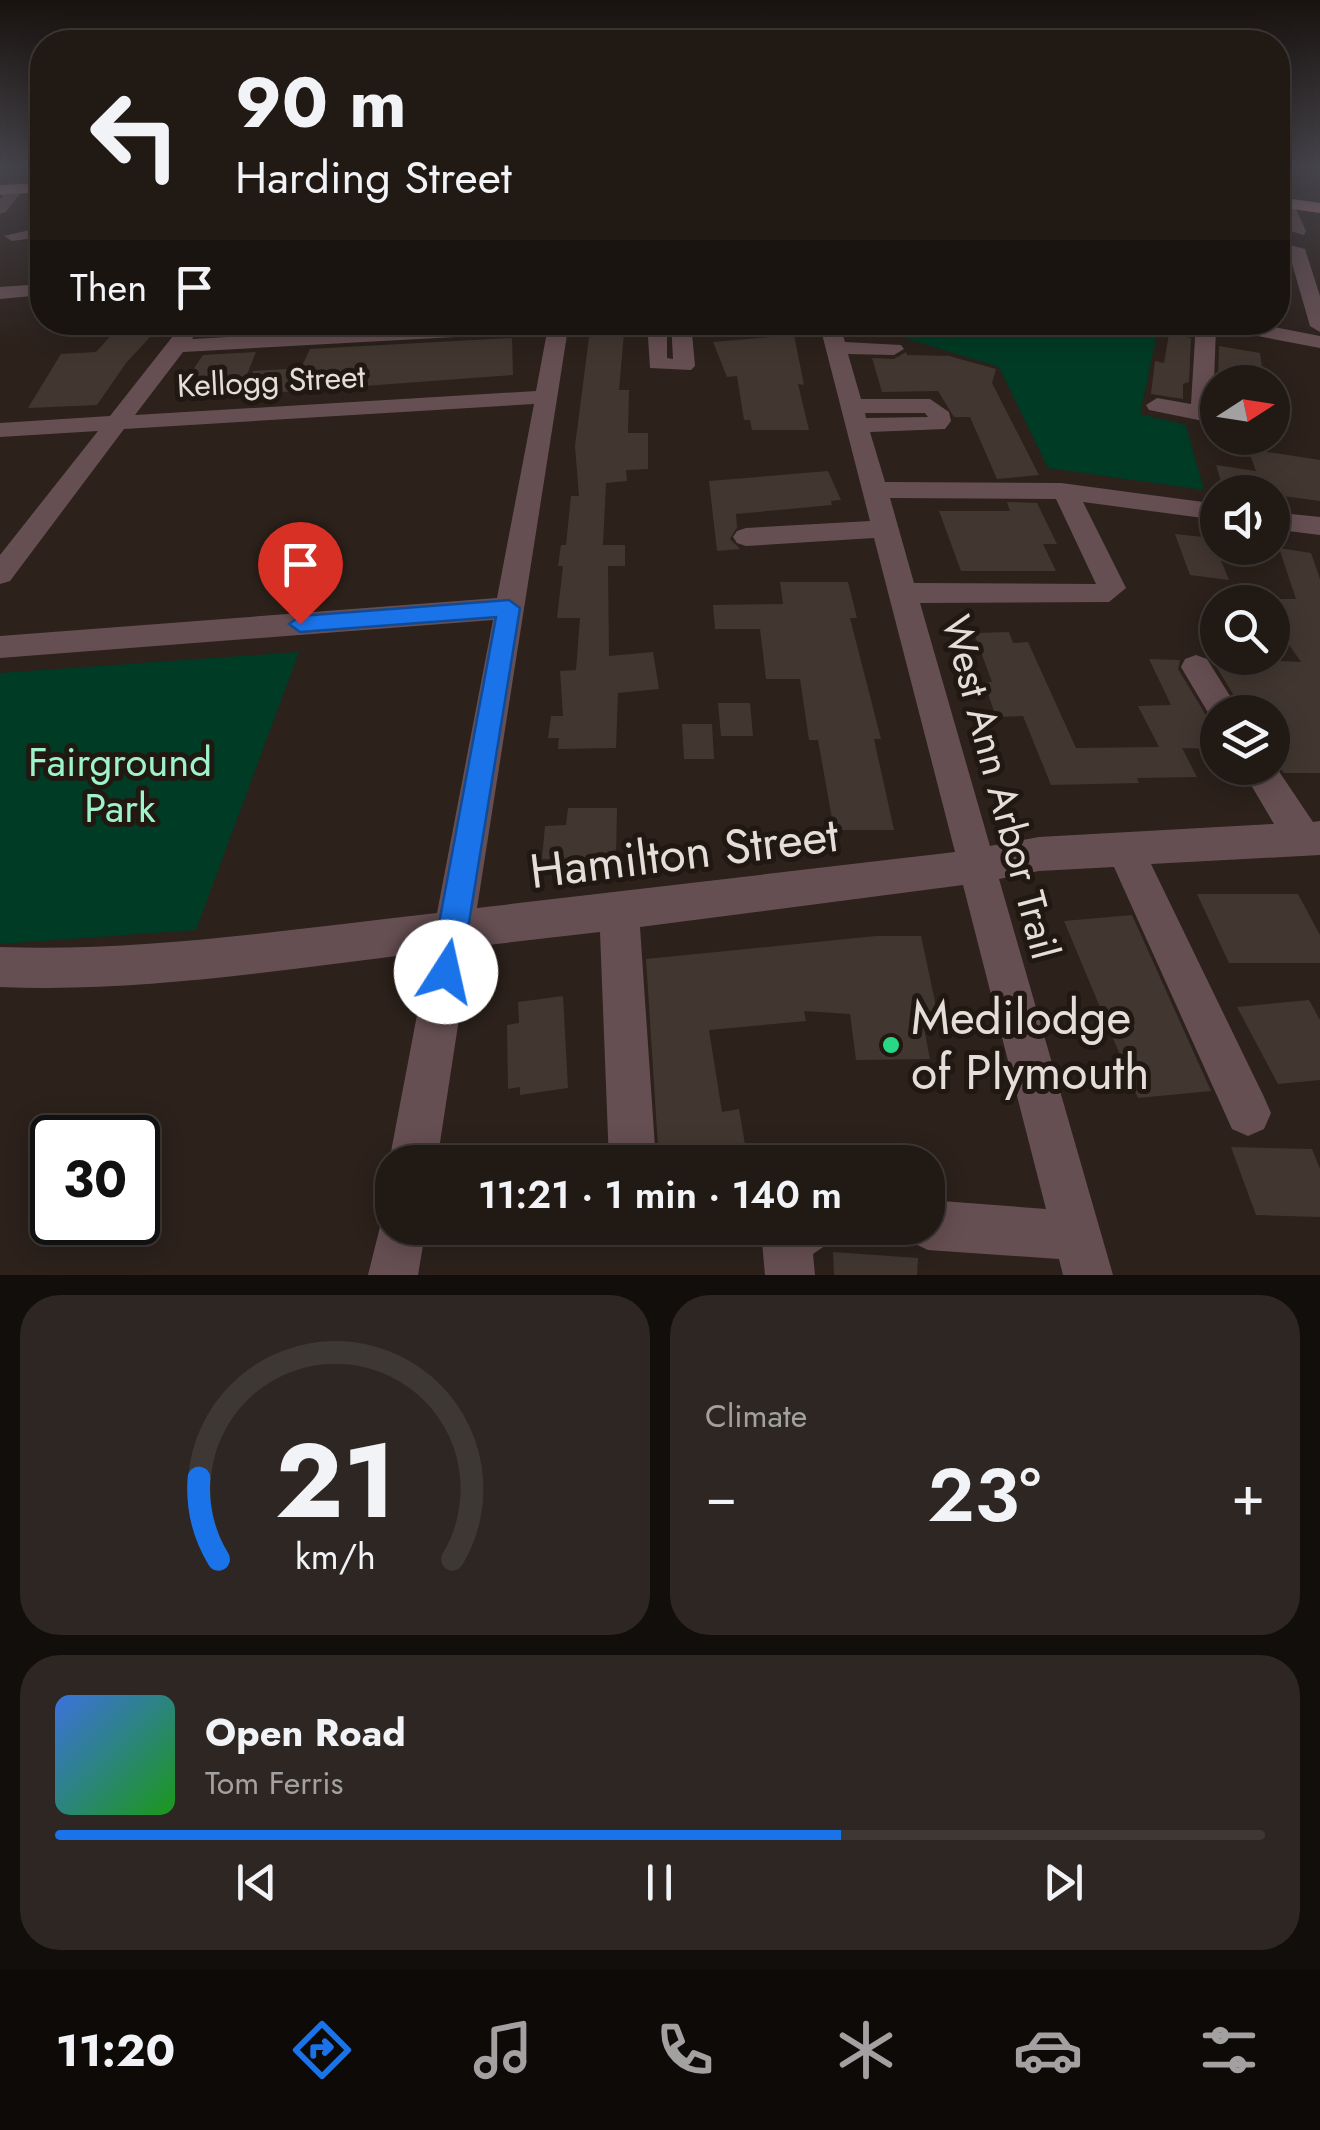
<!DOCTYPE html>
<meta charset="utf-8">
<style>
body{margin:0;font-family:Jost,sans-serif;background:#2d2622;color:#f1f3f6;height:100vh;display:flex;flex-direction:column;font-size:38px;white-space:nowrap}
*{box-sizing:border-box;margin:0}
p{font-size:32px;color:#a2a0a0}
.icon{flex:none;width:55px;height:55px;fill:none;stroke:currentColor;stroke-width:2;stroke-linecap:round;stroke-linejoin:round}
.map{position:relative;height:1275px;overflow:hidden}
.drawer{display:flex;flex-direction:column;gap:20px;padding:20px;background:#120e0b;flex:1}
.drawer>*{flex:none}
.hud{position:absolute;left:30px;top:30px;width:1260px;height:305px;border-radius:40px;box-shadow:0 5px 25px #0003,0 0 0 2px #3e3834;background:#211914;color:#f1f3f6;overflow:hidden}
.needle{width:65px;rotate:78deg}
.fabs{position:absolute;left:1200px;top:365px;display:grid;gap:20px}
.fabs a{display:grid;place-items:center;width:90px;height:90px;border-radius:50%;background:#211914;box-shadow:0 5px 25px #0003,0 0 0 2px #3e3834;font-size:50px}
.speed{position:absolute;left:30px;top:1115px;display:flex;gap:20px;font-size:50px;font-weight:700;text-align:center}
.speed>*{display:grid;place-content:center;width:130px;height:130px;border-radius:50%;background:#211914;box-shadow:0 5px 25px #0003,0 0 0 2px #3e3834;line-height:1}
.speed .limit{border:5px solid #111;border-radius:15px;background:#fff;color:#111}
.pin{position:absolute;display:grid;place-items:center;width:85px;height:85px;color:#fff;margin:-102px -42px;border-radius:50% 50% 50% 0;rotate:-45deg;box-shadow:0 0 10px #0007}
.pin .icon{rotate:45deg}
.me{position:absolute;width:110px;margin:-55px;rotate:10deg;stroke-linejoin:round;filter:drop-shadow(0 0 8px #0008)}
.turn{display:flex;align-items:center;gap:35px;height:210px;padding:0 40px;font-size:45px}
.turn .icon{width:130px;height:130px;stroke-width:2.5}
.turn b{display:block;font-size:70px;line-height:85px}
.then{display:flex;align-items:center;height:95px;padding:0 40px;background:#0003;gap:20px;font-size:38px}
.big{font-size:75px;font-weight:600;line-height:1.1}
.drawer .widget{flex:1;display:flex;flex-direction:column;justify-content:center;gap:15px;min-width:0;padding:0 35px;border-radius:40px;background:#2d2622}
.drawer .dial{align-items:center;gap:0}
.dial svg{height:260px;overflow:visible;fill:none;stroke:#3e3834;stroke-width:7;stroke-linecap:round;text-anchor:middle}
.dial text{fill:#f1f3f6;stroke:none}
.song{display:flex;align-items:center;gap:30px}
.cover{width:120px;height:120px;border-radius:15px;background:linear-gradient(135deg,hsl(220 70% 55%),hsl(120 70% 35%))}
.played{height:10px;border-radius:5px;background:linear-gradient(90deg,#1a73e8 65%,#3e3834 65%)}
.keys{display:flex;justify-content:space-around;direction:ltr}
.heat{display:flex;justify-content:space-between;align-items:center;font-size:55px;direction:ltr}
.drawer .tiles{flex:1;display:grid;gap:20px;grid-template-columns:1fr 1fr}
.widget:last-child{grid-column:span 2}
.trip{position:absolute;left:375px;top:1145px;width:570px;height:100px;border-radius:40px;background:#211914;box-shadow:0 5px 25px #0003,0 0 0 2px #3e3834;font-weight:600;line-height:100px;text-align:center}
.menu{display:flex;height:160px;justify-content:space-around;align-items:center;background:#0d0a08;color:#a2a0a0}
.menu .icon{width:70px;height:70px}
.menu .current{color:#1a73e8}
.menu b{font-size:45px;color:#f1f3f6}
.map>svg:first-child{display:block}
</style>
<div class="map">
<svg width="1320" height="1275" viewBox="0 0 1320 1275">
<rect width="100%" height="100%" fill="#2c211b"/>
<g fill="#003b25">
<polygon points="856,323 1159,324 1140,414 1186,425 1204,490 1048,468 999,367"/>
<polygon points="299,652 196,930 0,944 0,673"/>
</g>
<g fill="#423730">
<polygon points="130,322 164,322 126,363 97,405 28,408 61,354 96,352 115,331 123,331"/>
<polygon points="591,322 625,322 619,390 629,390 628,433 648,433 648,469 626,470 627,481 606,483 603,545 625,545 625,566 608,566 609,656 653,652 659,689 618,693 616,748 558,749 559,738 548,738 551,716 563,716 560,671 576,670 580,618 557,618 563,566 558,566 561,545 566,545 571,496 579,496 575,446"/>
<polygon points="1169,334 1191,338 1189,382 1183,384 1183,399 1151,394 1155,361 1164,363"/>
<polygon points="794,335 804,385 798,384 809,430 752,430 750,420 744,420 737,376 727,377 713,342"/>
<polygon points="512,338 513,375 256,394 258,390 254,390 253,371 301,368 310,349"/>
<polygon points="1219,346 1260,353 1264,382 1218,382"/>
<polygon points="256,352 240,392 175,396 203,355"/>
<polygon points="906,352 907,355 949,356 996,369 992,383 1039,475 997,479 970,417 954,417 938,391 882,392 872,358 894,359"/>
<polygon points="1248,449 1320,460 1320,501 1223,488 1216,465 1256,471"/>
<polygon points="828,471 841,500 831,501 832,505 736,514 737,527 730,539 740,549 717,551 709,481"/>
<polygon points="1007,502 1037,503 1057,544 1043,544 1056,571 961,571 939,511 1010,511"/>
<polygon points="1175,534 1212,538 1229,580 1190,575"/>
<polygon points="1279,548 1311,553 1320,579 1320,773 1284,773 1272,757 1272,712 1244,712 1211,658 1301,662 1272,620 1272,599 1296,599"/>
<polygon points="780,582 848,582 857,618 850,618 881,739 874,739 894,830 834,830 818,740 809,740 800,679 766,679 760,629 715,629 713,605 783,604"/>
<polygon points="1009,632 1013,643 1028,642 1076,748 1159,747 1138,706 1171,705 1149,659 1180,660 1178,669 1204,712 1218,749 1182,748 1197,777 1137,778 1139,783 1051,785 1023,716 996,717 984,682 992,682 974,633"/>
<polygon points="718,703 750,703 753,736 721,736"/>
<polygon points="682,724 712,724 714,759 684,759"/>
<polygon points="568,808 617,808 616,859 542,859 545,826 566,825"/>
<polygon points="1197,894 1298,894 1320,935 1320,963 1229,963"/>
<polygon points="1132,915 1211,1091 1138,1098 1064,921"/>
<polygon points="876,936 921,936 937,1011 921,1013 930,1059 856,1060 850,1014 804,1011 806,1021 709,1030 722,1112 739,1109 748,1162 659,1162 646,959"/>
<polygon points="563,996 568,1088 520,1095 520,1087 508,1089 507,1025 519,1023 518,1002"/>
<polygon points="1309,1000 1320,1020 1320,1080 1278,1084 1237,1007"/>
<polygon points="1231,1147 1312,1149 1320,1169 1320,1217 1256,1215"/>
<polygon points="833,1252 918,1258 917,1275 834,1275"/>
</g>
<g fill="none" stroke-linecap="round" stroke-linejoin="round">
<g fill="#664f53" fill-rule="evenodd">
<polygon points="10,187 23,190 6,212 0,214 0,199"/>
<polygon points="1285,198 1293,203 1306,231 1304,235 1290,231 1278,204"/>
<polygon points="42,227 42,237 12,241 4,236"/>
<polygon points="1278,242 1305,249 1320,296 1320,332 1310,326 1289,253 1278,252"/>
<polygon points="42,284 42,295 0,299 0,287"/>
<path d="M184,322H204L192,339L496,322H569L477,908L955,852L874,538L746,546L737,543L733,537L737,531L746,528L870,521L821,330L788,328L779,322H839L845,342L901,345L904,349L894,355L848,354L861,399H930L949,412L951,421L945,429L870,432L885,482L1061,483L1218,504V520L1083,502L1126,588L1109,602L920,603L990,846L1039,837L1274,824L1241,768H1272V761L1313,822L1320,821V855L1151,864L1264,1097L1271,1113L1264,1129L1248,1136L1232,1129L1114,867L1039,871L999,879L1113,1275H1063L1059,1259L928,1250L911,1242L904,1228H928V1200L1046,1209L963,885L640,927L656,1162H609L600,932L470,947L437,1162H392V1170L389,1162L429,952C286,969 144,993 0,987V947C146,952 291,929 437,913L493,620L0,658V636L497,598L534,404L124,429L10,581L0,584V555L98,431L0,437V423L110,416ZM547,332L536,391L135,415L183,352ZM865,413H925L928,417L866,418ZM890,498L1056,499L1096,584L914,583Z"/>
<polygon points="647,322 667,322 667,358 673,359 671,322 691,322 695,366 691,370 650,368"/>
<polygon points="1196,322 1249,322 1320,336 1320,348 1216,328 1213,409 1218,410 1218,424 1149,410 1146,405 1157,398 1191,404"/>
<polygon points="1272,512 1320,517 1320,535 1272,529"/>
<polygon points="1196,655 1207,659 1240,712 1218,712 1218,723 1213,721 1181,667 1185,659"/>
<polygon points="392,1207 392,1228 426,1228 418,1275 368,1275 384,1211"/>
<polygon points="768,1228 834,1228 826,1245 813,1254 815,1275 765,1275 762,1242"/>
</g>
<g fill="#a87881" fill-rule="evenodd">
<polygon points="42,183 42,192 0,195 0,185"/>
<polygon points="1278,197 1320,203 1320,213 1278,207"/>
</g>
</g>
<linearGradient id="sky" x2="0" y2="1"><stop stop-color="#18120f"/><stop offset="0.48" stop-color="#45434a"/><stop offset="1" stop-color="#45434a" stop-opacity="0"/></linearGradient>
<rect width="1320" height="347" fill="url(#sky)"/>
<polygon fill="#1a73e8" stroke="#114b97" stroke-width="2.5" points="509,600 520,608 461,972 457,983 446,988 435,983 430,972 496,617 300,632 289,624 300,616"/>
<circle fill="#28d885" stroke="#221812" stroke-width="4" cx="891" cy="1045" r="10"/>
<g text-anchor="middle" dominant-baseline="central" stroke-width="10" stroke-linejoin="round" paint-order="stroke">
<g font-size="32" fill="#e5ddd9" stroke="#221812">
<text transform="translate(271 381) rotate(-3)">Kellogg Street</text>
</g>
<g font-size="40" fill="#9ef3ca" stroke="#221812">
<text x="120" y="762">Fairground<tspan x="120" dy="46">Park</tspan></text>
</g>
<g font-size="40" fill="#e5ddd9" stroke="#221812">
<text transform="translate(1001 787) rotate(75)">West Ann Arbor Trail</text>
</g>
<g font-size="48" fill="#e5ddd9" stroke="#221812">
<text transform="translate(684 853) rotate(-7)">Hamilton Street</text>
</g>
<g font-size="48" fill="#e5ddd9" stroke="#221812" text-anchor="start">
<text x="911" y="1017">Medilodge<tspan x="911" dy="55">of Plymouth</tspan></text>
</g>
</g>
</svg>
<div class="fabs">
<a><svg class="needle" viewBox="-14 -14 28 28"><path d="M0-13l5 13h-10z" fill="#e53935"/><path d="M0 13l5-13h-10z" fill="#a2a0a0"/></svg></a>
<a><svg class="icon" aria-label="sound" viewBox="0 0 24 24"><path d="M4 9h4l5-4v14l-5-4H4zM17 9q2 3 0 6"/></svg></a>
<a><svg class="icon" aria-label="search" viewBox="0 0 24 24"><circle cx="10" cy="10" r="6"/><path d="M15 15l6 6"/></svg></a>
<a><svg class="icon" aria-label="layers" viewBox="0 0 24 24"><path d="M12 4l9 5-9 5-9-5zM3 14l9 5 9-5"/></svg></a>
</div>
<div class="speed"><div class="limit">30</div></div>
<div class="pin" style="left:300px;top:624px;background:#d93025"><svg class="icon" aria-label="arrive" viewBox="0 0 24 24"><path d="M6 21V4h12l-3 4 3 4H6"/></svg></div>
<svg class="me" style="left:446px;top:972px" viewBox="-20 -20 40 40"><circle r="19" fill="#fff"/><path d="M0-13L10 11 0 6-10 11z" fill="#1a73e8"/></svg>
<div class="trip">11:21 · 1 min · 140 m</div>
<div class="hud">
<div class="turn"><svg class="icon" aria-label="left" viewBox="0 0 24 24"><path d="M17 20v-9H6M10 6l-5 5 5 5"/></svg><div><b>90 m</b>Harding Street</div></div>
<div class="then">Then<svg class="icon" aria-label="arrive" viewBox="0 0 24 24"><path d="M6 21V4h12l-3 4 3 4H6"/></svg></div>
</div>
</div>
<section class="drawer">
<div class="tiles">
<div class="widget dial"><svg viewBox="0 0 100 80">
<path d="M14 69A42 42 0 1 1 86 69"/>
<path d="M14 69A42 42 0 0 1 8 44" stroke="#1a73e8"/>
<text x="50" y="56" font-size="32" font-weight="700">21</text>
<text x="50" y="72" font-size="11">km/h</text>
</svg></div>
<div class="widget"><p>Climate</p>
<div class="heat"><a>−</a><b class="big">23°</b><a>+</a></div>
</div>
<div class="widget">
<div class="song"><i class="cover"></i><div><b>Open Road</b><p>Tom Ferris</p></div></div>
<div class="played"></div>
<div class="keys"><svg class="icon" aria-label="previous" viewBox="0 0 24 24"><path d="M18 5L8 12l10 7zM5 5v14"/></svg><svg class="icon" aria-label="pause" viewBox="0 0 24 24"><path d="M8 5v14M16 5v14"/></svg><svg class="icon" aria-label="next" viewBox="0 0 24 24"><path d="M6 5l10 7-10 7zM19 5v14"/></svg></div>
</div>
</div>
</section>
<nav class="menu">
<b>11:20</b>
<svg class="icon current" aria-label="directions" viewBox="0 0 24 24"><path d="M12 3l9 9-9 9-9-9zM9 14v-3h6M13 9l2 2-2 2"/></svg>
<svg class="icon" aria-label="music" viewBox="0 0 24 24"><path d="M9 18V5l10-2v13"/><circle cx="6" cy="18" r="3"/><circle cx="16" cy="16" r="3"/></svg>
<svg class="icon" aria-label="phone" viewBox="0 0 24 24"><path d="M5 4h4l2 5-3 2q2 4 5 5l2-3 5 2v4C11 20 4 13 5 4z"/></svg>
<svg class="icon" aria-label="climate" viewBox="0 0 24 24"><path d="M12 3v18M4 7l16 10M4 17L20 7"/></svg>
<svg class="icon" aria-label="car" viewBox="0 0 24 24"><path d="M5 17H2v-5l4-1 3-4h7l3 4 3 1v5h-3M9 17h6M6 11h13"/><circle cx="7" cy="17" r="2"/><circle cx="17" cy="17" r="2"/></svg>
<svg class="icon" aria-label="filters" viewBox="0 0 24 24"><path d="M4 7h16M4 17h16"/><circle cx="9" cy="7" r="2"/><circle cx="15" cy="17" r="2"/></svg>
</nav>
